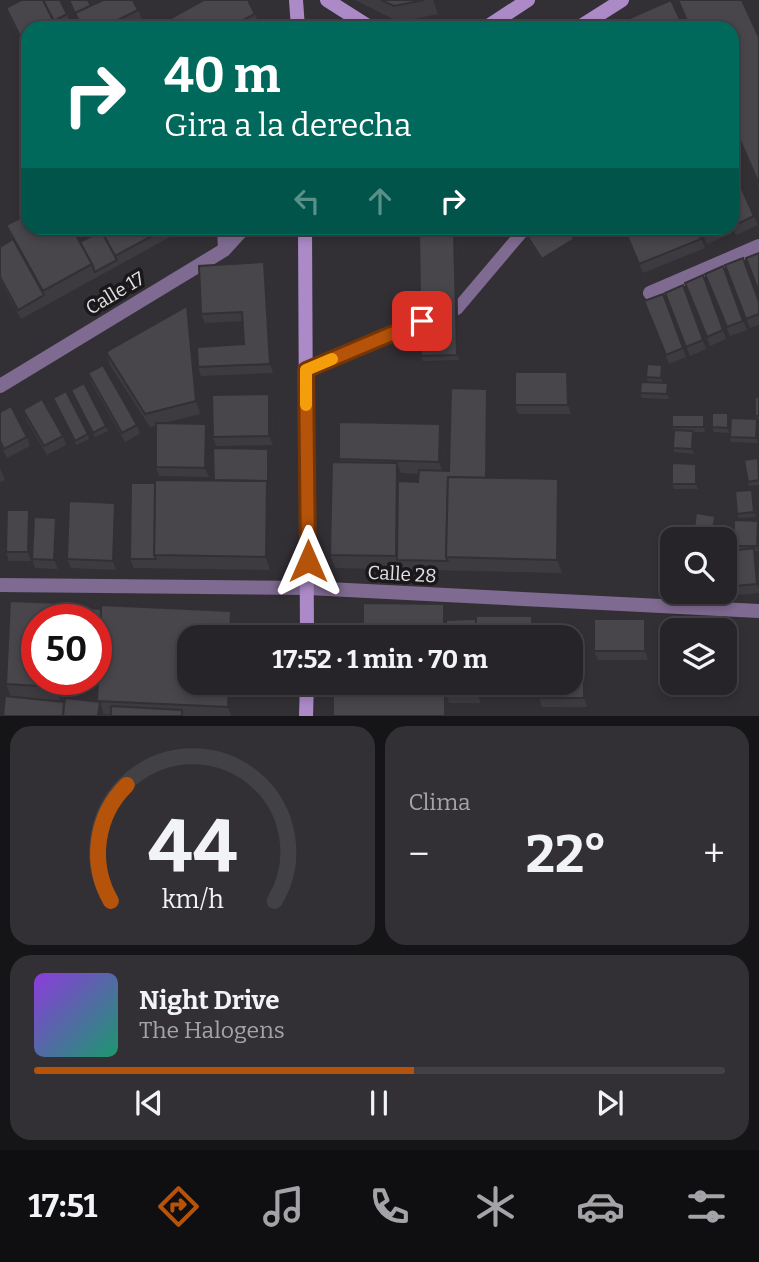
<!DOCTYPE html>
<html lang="es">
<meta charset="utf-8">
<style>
body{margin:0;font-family:Bitter,serif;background:#323034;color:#f1f3f6;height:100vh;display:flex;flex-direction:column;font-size:26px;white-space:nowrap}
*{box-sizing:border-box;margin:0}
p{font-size:23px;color:#a4a4a8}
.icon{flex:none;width:38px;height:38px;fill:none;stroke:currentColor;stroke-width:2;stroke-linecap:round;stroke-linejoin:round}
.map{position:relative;height:716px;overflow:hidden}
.details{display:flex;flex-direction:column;gap:10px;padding:10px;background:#151416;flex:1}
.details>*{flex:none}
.hud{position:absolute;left:21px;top:21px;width:718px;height:214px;border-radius:21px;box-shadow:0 4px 10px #0003,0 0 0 2px #424145;background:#00695c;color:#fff;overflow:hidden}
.buttons{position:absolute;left:660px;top:527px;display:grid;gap:14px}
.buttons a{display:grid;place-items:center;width:77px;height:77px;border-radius:14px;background:#262428;box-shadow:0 4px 10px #0003,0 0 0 2px #424145;font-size:35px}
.speed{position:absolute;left:21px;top:604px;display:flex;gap:14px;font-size:35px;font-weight:700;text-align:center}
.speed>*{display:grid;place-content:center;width:91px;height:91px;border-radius:50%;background:#262428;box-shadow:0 4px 10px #0003,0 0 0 2px #424145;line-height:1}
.speed .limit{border:10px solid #d22;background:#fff;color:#111}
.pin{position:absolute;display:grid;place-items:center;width:60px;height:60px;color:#fff;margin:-30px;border-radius:14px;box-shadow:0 4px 10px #0006}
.me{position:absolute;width:77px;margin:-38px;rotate:0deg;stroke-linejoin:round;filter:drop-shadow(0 0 5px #0008)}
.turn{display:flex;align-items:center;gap:24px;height:147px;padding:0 28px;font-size:32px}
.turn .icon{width:91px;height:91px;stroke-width:2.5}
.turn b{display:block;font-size:49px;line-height:60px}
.lanes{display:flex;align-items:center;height:66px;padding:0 28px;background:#0003;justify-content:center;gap:35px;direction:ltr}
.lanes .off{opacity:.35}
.big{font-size:52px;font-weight:700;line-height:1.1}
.details .card{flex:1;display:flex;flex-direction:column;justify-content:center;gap:10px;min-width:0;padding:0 24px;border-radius:21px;background:#323034}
.details .dial{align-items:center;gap:0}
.dial svg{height:182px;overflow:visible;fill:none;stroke:#424145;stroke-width:7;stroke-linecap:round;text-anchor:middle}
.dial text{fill:#f1f3f6;stroke:none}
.song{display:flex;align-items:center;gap:21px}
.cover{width:84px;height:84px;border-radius:10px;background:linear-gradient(135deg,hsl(270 70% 55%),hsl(160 70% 35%))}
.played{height:7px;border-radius:4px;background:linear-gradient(90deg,#b45309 55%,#424145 55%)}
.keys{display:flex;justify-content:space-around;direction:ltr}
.heat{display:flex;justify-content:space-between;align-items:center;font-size:38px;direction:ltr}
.details .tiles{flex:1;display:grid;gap:10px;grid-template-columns:1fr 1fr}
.card:last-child{grid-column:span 2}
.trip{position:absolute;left:177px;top:625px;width:406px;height:70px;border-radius:21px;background:#262428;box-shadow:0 4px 10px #0003,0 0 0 2px #424145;font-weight:700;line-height:70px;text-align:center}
.tabs{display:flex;height:112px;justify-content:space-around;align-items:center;background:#0f0e10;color:#a4a4a8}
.tabs .icon{width:49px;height:49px}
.tabs .selected{color:#b45309}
.tabs b{font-size:32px;color:#f1f3f6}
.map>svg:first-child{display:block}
</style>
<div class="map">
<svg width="759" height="716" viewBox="0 0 759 716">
<rect width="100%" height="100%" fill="#333035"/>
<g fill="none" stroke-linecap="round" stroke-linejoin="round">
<g stroke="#7f6a91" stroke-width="12">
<polyline points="223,228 224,250"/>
<polyline points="457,309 523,231"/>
<polyline points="306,371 422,321"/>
</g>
<g stroke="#7f6a91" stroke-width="14">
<polyline points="650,293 759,246"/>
<polyline points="0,386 224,250 244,228"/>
<polyline points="0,585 308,588 759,611"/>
</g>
<g stroke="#ab8ac7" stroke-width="14">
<polyline points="296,0 298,28"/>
<polyline points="327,0 371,28"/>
<polyline points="485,28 528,0"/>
<polyline points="578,28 622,0"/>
<polyline points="305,228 307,637"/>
<polyline points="306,716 307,682"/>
</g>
</g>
<g fill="#3e3b40" fill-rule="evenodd">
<polygon points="68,0 91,6 138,10 142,19 124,28 82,28"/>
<polygon points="355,0 460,0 438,14 399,22"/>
<polygon points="677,0 742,0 759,37 759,187 732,125 732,28 689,28"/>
<polygon points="6,8 67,14 69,19 56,25 28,28 28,54 9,17"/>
<polygon points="255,14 257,18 239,28 171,28 168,20"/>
<polygon points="732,137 735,147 732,148"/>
<polygon points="732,167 758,225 736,235 732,226"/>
<polygon points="6,225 80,242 100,232 98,228 177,228 179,232 21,319 0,280 0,247 12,240"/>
<polygon points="520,228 567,228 575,243 544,264"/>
<polygon points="624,228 697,228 705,248 643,273"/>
<polygon points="700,228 728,228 731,234 707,244"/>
<polygon points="456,237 459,360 423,361 421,356"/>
<polygon points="725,265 759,302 759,325 750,328"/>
<polygon points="723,266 747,330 730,336 705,274"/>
<polygon points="267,271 273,373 201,376 198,367 244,344 242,321 205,323 201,314"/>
<polygon points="703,275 726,339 710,346 685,283"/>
<polygon points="683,285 706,349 690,356 665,293"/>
<polygon points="663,294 686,357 669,364 644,301"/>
<polygon points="192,318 200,414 164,423 206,424 209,433 209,477 159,476 156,467 156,426 150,427 110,365 106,352"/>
<polygon points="662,365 664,370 663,383 648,382 646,377"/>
<polygon points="567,372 571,381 571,414 518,414 515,405"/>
<polygon points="88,373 137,425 140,434 125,442 91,382"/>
<polygon points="669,388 669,399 642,398 640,393"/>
<polygon points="71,390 106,426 108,431 95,437"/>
<polygon points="759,397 759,420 757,420 759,424 758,443 731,442 730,437 756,419 755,416"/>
<polygon points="53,398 88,434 89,439 76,445"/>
<path d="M491,398L489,478L563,492L562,573L335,568L330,555L340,462L339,459L440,424L444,437L443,470L449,471ZM401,473L418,474V482L402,481Z"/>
<polygon points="272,403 273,445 216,446 213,437"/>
<polygon points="23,410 63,436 66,445 47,455 26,419"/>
<polygon points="0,412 27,437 30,446 7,458 0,444"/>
<polygon points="704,415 706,420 705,432 693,432 695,436 694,454 674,452 673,448 673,432 672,427"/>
<polygon points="729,418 729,433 714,432 712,427"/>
<polygon points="272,458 270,570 134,568 130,559 155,483 214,480"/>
<polygon points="759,461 759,485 749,486 748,482"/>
<polygon points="696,464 698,468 698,489 674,489 672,484"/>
<polygon points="0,468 5,480 0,482"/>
<polygon points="754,494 756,517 739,518 737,514"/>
<polygon points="115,503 118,512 116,570 71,568 67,559"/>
<polygon points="56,518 59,527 58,569 35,568 32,559"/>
<polygon points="33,519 31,561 9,561 6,552"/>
<polygon points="758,521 759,551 755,551 757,557 759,578 759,593 717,597 714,592 724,592 724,552 736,550 734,546"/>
<path d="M59,603L60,607L101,609L231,611L236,624L189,682H234L232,716H111V715L104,714V716H3L11,697L6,684ZM96,620V679H37ZM61,682L98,684L97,702H64L24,698L60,700Z"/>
<polygon points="645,619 648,628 648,660 598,660 594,651"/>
<polygon points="587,643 587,707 542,707 539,698"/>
<polygon points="364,682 537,682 537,694 481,694 481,703 449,703 449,716"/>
</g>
<g fill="#323034">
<polygon points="433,0 460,0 438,14"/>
<polygon points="454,233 456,237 459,360 457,355"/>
<polygon points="574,239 575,243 544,264 542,259"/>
<polygon points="264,262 267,271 273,373 270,364"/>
<polygon points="187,306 192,318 200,414 196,401"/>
<polygon points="662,365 664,370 663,383 661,378"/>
<polygon points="567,372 571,381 571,414 568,405"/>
<polygon points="668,383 669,388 669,399 667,394"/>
<polygon points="487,389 491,398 489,491 486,482"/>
<polygon points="269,394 272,403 273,445 269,436"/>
<polygon points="728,413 729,418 729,433 728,428"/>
<polygon points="704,415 706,420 705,432 704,427"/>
<polygon points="757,419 759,424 758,443 756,438"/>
<polygon points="206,424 209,433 209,477 205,468"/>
<polygon points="440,424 444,437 443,474 439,462"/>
<polygon points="693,431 695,436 694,454 692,449"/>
<polygon points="268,449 272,458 270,570 266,557 267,481"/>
<polygon points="397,463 402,476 400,560 397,560 396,556"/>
<polygon points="696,464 698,468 698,489 696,484"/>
<polygon points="558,479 563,492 562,573 557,560"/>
<polygon points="752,490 754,494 756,517 754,512"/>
<polygon points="115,503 118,512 116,570 113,561"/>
<polygon points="29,510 33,519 31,561 28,552"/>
<polygon points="715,516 717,520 715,539 712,539"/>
<polygon points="56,518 59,527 58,569 54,560"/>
<polygon points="758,521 759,524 759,551 757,546"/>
<polygon points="754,548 757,557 759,589 757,584"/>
<polygon points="444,604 449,617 449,637 444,637"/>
<polygon points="231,611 236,624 236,637 230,637"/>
<polygon points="532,616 537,628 537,637 532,637"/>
<polygon points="645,619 648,628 648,660 645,651"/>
<polygon points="584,634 587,643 587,707 584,698"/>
<polygon points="56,679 60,679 61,682 60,700 56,687"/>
<polygon points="229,682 234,682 232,716 231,716 228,707"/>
<polygon points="445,682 449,682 446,694 449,703 449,716 445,716"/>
<polygon points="532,682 537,682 537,694"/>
<polygon points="477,685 481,694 481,703 477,694"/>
<polygon points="100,702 104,716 98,716"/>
</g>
<g fill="#48454b" stroke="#323034" stroke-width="2">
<polygon points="21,0 43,0 57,28 28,28 28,52 6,8"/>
<polygon points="43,0 60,0 67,14 54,21"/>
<polygon points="69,0 88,0 91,6 75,13 77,18"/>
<polygon points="103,0 133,0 138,10 102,28 83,28 75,13"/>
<polygon points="204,0 248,0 255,14 228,28 172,28 168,20"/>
<polygon points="381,0 424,0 394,6"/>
<polygon points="671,0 684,28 607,28"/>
<polygon points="678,0 742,0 759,37 759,184 732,122 732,28 690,28"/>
<polygon points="732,167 754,216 733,226 732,224"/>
<polygon points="28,214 28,228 72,228 92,264 43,291 6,225"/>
<polygon points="100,228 167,228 115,256"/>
<polygon points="522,228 567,228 574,239 542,259"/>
<polygon points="624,228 697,228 701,239 639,264"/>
<polygon points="700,228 721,228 704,235"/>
<polygon points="101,231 117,260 95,272 92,264 80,242"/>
<polygon points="419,233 454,233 457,355 421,356"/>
<polygon points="13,239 44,295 18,310 0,277 0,247"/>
<polygon points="759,253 759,292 746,258"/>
<polygon points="743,258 759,302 759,314 746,319 725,265"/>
<polygon points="264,262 270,364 198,367 197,347 244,344 242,312 201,314 199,266"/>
<polygon points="723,266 743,321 727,327 705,274"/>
<polygon points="703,275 723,330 707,337 685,283"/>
<polygon points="683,285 703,340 686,347 665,293"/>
<polygon points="663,294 683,348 666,355 644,301"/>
<polygon points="187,306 196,401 145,414 106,352"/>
<polygon points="647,364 662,365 661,378 646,377"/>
<polygon points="103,365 137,425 122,433 88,373"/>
<polygon points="515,372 567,372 568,405 515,405"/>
<polygon points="641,382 668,383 667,394 640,393"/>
<polygon points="84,383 106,426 93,433 71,390"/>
<polygon points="451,388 487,389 486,478 448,477 446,557 448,561 397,560 398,481 418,482 419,470 449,471"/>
<polygon points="66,391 88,434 75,441 53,398"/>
<polygon points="269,394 269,436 213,437 212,395"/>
<rect x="755" y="397" width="4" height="19"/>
<polygon points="42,399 63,436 44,446 23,410"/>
<polygon points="11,406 27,437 4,449 0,441 0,412"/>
<polygon points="712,413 728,413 728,428 712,427"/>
<rect x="672" y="415" width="32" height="12"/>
<polygon points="731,418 757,419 756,438 730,437"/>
<polygon points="339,422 440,424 439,462 339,459"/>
<polygon points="156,423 206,424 205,468 156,467"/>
<polygon points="674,430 693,431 692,449 673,448"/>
<polygon points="213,448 268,449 268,485 267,481 214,480"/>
<polygon points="758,458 759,480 748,482 744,460"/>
<polygon points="332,462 397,463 396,556 330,555"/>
<polygon points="672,463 696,464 696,484 672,484"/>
<polygon points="448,477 558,479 557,560 446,557"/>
<polygon points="155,480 267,481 266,557 154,555"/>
<polygon points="131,483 155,483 154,555 156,559 130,559"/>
<polygon points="752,490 754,512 737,514 735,491"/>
<polygon points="69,501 115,503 113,561 67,559"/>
<polygon points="7,510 29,510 28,552 6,552"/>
<polygon points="696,513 715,516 712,539 693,539"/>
<polygon points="34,517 56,518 54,560 32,559"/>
<polygon points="734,520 758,521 757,546 734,546"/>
<polygon points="754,548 757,584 724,587 724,552"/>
<polygon points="10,601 59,603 58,620 37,620 37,679 56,679 56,687 6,684"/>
<polygon points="363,603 444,604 444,637 363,637"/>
<polygon points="101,605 231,611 230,637 189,637 189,682 229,682 228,707 97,701"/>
<polygon points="60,607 101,609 98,675 96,675 96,620 60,620"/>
<rect x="476" y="616" width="56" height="21"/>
<polygon points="476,619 476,637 446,637 446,620"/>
<rect x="594" y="619" width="51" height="32"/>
<polygon points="539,634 584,634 584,698 539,698 539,682 570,682 570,637 539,637"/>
<polygon points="364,682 445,682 445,716 333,716 333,690 364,690"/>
<rect x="446" y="682" width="31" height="12"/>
<polygon points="5,696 64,702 63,716 3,716"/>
<polygon points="65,698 100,702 98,716 63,716"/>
<polygon points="111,706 182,710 182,716 111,716"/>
</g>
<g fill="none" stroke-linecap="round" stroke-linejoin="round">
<g stroke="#753606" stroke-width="18">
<polyline id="route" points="308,561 306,370 422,321"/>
</g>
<use href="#route" stroke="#b45309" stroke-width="12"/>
<polyline stroke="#f59e0b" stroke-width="12" points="306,405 306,370 332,359"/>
</g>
<g text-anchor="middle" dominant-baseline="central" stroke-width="7" stroke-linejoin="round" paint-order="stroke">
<g font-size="19" fill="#e2e0e3" stroke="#1a181b">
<text transform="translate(115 293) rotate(-31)">Calle 17</text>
<text transform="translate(402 574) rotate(3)">Calle 28</text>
</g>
</g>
</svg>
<div class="buttons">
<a><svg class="icon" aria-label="search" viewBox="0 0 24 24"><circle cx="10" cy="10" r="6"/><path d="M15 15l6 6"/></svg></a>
<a><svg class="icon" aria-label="layers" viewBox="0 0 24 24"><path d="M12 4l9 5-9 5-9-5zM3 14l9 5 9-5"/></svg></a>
</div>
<div class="speed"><div class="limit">50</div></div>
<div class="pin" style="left:422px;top:321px;background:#d93025"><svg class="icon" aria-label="arrive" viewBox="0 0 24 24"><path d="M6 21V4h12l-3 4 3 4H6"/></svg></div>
<svg class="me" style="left:308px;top:561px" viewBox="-20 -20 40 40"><path d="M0-17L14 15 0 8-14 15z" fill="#b45309" stroke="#fff" stroke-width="4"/></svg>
<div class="trip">17:52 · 1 min · 70 m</div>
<div class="hud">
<div class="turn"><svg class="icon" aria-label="right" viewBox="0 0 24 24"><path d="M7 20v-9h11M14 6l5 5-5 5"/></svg><div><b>40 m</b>Gira a la derecha</div></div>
<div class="lanes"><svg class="icon off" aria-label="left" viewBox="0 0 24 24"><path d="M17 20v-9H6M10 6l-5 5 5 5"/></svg><svg class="icon off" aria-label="ahead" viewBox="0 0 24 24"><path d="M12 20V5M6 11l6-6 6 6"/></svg><svg class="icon" aria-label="right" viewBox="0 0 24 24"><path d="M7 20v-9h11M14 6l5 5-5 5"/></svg></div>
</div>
</div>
<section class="details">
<div class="tiles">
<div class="card dial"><svg viewBox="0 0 100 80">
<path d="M14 69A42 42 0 1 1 86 69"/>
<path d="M14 69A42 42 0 0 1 21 18" stroke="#b45309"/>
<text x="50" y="56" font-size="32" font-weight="700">44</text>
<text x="50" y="72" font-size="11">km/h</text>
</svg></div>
<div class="card"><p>Clima</p>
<div class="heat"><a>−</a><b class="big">22°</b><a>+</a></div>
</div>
<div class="card">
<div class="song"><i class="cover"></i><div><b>Night Drive</b><p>The Halogens</p></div></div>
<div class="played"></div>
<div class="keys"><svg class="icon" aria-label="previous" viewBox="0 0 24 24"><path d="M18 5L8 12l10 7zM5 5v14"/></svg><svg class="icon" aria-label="pause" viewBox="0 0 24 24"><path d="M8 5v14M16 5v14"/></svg><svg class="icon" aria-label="next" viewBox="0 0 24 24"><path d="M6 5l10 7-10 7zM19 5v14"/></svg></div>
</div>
</div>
</section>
<nav class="tabs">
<b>17:51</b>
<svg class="icon selected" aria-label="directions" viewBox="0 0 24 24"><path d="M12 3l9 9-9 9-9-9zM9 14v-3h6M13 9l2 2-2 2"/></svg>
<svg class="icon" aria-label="music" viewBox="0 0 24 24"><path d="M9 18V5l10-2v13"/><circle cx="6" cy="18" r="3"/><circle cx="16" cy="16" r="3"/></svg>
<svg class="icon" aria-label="phone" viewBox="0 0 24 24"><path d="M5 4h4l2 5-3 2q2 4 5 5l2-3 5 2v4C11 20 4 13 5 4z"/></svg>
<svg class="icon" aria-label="climate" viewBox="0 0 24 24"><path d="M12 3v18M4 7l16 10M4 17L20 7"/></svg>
<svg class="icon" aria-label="car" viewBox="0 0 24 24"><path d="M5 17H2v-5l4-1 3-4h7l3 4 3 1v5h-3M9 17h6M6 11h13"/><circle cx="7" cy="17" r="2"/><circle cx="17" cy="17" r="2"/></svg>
<svg class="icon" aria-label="filters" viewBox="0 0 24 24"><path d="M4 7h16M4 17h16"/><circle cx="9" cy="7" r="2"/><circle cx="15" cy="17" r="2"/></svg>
</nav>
